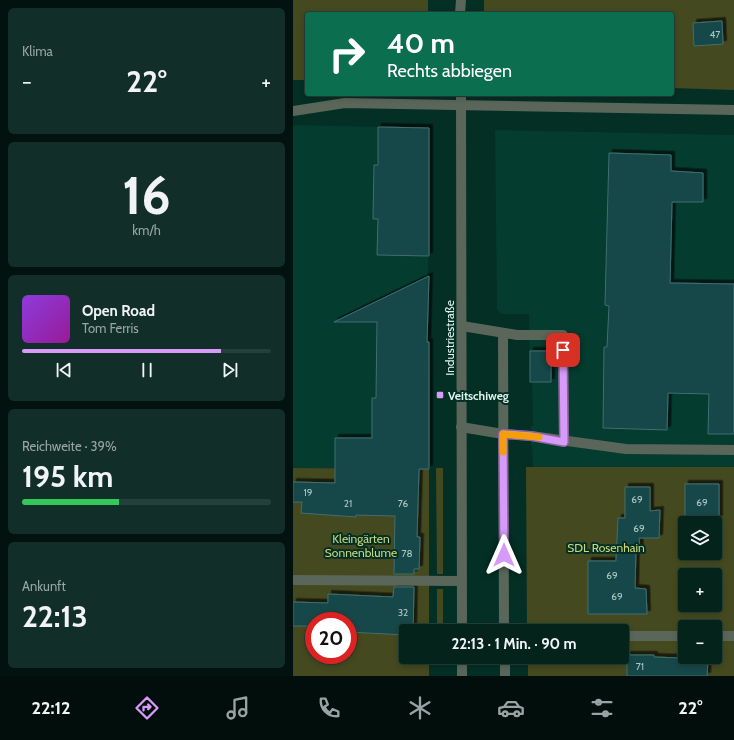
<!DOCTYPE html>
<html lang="de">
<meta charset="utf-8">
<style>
body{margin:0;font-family:Cabin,sans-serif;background:#112f28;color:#f1f3f6;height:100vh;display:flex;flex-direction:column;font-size:15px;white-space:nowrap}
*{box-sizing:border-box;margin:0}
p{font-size:13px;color:#97a4a3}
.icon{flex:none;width:22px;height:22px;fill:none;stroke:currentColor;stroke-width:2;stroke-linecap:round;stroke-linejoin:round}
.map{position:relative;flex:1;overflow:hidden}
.sheet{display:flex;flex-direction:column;gap:8px;padding:8px;background:#02130f;width:293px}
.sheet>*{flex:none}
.hud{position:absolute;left:12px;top:12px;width:369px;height:84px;border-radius:4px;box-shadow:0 2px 6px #0003,0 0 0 1px #24403a;background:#0b6e4f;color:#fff;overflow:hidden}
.tools{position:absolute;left:385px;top:516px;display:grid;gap:8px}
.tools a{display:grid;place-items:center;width:44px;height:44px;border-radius:4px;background:#03231b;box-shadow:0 2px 6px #0003,0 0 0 1px #24403a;font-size:20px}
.speed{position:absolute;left:12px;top:612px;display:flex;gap:8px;font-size:20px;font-weight:700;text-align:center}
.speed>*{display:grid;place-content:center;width:52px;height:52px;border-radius:50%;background:#03231b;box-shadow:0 2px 6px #0003,0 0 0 1px #24403a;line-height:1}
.speed .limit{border:6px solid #d22;background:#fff;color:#111}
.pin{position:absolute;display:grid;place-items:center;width:34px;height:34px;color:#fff;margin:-17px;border-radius:8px;box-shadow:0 2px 6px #0006}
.me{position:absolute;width:44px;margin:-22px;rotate:0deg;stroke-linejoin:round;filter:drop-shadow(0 0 3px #0008)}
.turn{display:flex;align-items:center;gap:14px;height:84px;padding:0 16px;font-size:18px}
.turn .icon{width:52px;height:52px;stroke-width:2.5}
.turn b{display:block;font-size:28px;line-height:34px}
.big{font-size:30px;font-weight:700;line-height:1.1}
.sheet .widget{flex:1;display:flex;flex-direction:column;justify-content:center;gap:6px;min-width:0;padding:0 14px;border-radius:6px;background:#112f28}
.sheet .dial{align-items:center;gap:0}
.dial b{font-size:52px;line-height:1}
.song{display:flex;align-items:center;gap:12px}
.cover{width:48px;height:48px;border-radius:6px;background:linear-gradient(135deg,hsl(270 70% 55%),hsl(300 70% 35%))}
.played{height:4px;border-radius:2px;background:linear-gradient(90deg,#d89af8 80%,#24403a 80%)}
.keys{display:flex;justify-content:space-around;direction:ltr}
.heat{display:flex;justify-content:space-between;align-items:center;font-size:22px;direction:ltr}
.charge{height:6px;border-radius:3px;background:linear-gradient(90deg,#34c759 39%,#24403a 0)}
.trip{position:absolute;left:106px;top:624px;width:230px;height:40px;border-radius:4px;background:#03231b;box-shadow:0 2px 6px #0003,0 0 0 1px #24403a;font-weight:700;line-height:40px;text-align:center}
.tab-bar{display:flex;height:64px;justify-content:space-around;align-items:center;background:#010e0b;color:#97a4a3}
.tab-bar .icon{width:28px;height:28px}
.tab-bar .on{color:#d89af8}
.tab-bar b{font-size:18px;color:#f1f3f6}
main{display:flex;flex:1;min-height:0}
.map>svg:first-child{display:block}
</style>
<main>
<section class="sheet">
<div class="widget"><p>Klima</p>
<div class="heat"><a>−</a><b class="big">22°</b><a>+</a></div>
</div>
<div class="widget dial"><b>16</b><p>km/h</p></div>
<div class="widget">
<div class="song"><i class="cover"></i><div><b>Open Road</b><p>Tom Ferris</p></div></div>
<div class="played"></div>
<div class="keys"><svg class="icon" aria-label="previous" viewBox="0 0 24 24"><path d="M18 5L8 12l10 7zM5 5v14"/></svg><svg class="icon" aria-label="pause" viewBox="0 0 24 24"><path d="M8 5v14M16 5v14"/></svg><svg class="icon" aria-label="next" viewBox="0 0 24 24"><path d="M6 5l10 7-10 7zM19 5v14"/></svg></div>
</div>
<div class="widget"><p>Reichweite · 39%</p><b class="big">195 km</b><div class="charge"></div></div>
<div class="widget"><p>Ankunft</p><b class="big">22:13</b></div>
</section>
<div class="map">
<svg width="441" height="676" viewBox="0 0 441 676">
<defs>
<filter id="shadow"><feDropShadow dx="3.5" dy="-3.5" stdDeviation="0" flood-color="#0009"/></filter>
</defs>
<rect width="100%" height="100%" fill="#042f24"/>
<g fill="#043c2f">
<polygon points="0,125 136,128 135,288 133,342 136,342 136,469 0,468"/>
<polygon points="202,130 441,135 441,467 240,467 239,446 238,446 238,426 240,426 239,382 237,382 236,314 212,314 207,313 204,309 204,305"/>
</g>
<g fill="#44491f" fill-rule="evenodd">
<polygon points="0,0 135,0 135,14 14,14 14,80 0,80"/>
<polygon points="191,0 441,0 441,90 379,88 379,14 191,14"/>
<path d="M233,467H441V676H235V657H329V631H234ZM392,523H422V553H392ZM392,575H422V605H392ZM392,627H422V657H392Z"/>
<path d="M0,468L136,469V631H113V657H136V676H0ZM21,621H55V655H21Z"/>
<polygon points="143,468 150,468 150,574 144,574"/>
<rect x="144" y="589" width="6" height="42"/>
</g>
<g fill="#124648" stroke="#416f71" filter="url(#shadow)">
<polygon points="429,21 430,44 401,46 400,23"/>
<polygon points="85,127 136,128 136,256 84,255 85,219 80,219 81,165 85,165"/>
<polygon points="316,153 378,155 378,171 410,173 410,202 379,202 377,283 441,284 441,434 415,434 416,394 375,393 374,430 310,428 311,347 314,347 316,306 312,305"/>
<polygon points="136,276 134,342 136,342 136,469 126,469 124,537 127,537 126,569 121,569 121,574 101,574 102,516 63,515 63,517 8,513 9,502 0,502 0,482 42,483 42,438 79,438 79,398 83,398 84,322 41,322"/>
<rect x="237" y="351" width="21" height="31"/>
<polygon points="392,484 426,484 426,519 392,520"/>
<polygon points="332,487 357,487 357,511 367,510 366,538 346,538 347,549 343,549 342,588 353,589 354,614 295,614 295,561 323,561 325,518 332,518"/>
<polygon points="101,587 121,587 120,631 113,631 113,635 55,632 55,621 21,621 21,626 0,626 0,602 35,603 35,594 100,597"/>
<polygon points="334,655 361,655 361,657 415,659 414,676 334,676"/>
</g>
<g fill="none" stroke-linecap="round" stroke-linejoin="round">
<g stroke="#5b665a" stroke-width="10">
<polyline points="167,14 168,0"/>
<polyline points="168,94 169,631"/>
<polyline points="0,111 52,103 441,110"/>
<polyline points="169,326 224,335 270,335 271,442"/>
<polyline points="210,333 211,631"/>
<polyline points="168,427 210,434 238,436 333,449 441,450"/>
<polyline points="0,580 168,581"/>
<polyline points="329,636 392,636"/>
<polyline points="422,636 441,636"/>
<polyline points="169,657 169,676"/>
<polyline points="212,657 212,676"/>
</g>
</g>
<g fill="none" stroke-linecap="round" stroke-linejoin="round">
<g stroke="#8c64a1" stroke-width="10">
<polyline id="route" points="211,555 210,434 238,436 271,442 270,350"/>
</g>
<use href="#route" stroke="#d89af8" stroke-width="7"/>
<polyline stroke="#f59e0b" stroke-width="7" points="210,452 210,434 246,437"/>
</g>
<rect fill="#d89af8" stroke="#042f24" stroke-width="1.5" x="143" y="391" width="8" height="8" rx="2"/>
<g text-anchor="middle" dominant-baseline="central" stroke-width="4" stroke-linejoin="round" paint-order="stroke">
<g font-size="10" fill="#abc8c2">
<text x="422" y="34">47</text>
<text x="15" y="492">19</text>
<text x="344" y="499">69</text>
<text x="409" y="502">69</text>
<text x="55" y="503">21</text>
<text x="110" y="503">76</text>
<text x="346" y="528">69</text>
<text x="114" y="553">78</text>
<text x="319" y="575">69</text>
<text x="324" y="596">69</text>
<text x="110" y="612">32</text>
<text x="347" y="666">71</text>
</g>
<g font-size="12" fill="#def3eb" stroke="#042f24">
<text transform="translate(156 338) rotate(-90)">Industriestraße</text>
</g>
<g font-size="12" font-weight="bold" fill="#def3eb" stroke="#042f24" text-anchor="start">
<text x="155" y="395">Veitschiweg</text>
</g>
<g font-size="12" fill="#cbd77a" stroke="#042f24">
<text x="68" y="538">Kleingärten<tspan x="68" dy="14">Sonnenblume</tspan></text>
<text x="313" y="547">SDL Rosenhain</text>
</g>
</g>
</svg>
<div class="tools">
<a><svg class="icon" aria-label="layers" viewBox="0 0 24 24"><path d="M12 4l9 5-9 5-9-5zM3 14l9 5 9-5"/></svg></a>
<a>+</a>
<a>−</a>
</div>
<div class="speed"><div class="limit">20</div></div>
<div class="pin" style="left:270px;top:350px;background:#d93025"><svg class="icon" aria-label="arrive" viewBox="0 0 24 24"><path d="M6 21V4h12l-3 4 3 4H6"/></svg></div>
<svg class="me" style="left:211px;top:555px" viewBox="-20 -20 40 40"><path d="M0-17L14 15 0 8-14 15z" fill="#d89af8" stroke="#fff" stroke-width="4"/></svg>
<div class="trip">22:13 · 1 Min. · 90 m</div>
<div class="hud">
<div class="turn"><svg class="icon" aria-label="right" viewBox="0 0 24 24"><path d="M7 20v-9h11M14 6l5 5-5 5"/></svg><div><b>40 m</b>Rechts abbiegen</div></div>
</div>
</div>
</main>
<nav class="tab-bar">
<b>22:12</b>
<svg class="icon on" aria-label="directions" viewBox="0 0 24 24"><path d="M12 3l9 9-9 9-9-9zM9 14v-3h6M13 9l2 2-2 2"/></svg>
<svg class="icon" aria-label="music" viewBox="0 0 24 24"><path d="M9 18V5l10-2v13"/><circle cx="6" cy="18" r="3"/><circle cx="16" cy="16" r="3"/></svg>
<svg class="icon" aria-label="phone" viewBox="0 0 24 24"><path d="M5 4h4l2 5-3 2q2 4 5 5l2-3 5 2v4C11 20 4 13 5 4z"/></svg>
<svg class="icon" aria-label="climate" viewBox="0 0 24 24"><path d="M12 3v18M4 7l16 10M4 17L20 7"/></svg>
<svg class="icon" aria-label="car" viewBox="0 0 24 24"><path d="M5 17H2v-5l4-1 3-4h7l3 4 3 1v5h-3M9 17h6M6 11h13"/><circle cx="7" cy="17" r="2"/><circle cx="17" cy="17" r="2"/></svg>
<svg class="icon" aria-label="filters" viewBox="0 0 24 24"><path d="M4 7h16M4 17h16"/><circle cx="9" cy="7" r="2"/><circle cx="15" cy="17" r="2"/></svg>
<b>22°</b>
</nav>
